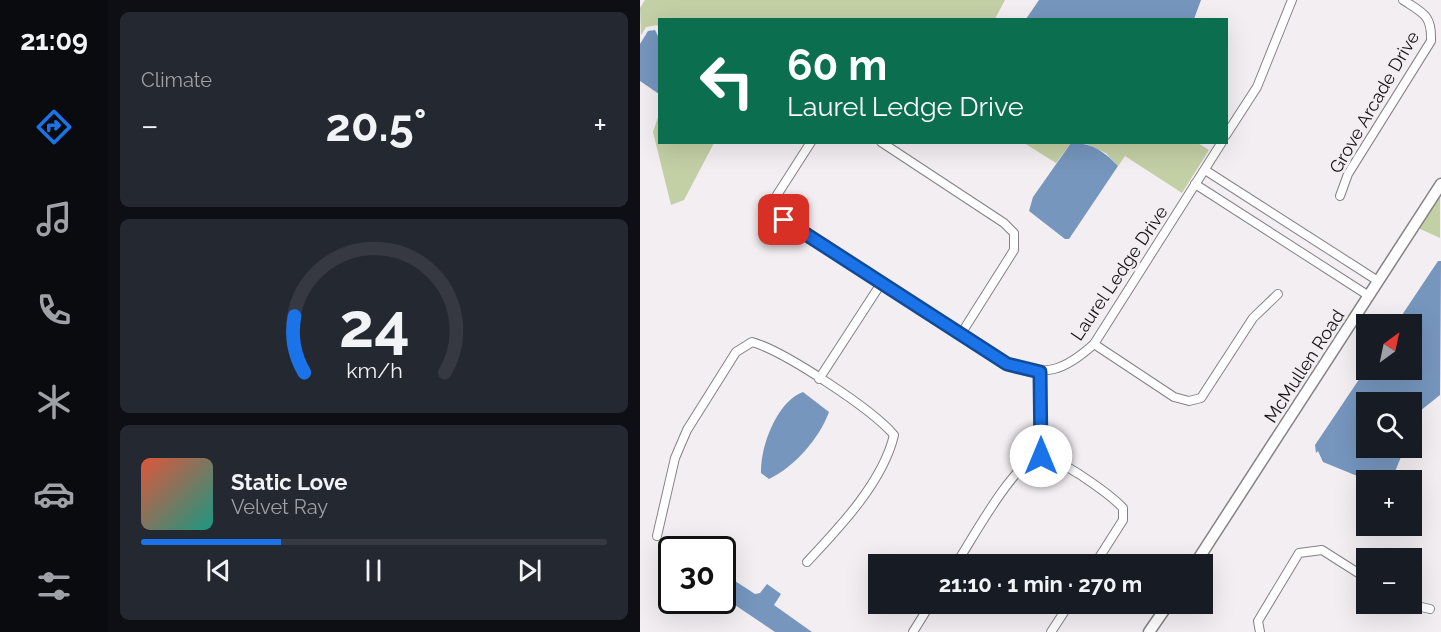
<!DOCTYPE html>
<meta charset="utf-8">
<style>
body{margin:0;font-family:Raleway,sans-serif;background:#242831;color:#f1f3f6;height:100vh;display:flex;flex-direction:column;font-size:22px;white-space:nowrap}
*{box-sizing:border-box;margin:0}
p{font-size:20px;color:#9ea1a6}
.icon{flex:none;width:33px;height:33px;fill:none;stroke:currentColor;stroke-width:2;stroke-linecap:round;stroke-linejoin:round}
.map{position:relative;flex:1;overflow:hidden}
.drawer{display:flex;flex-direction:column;gap:12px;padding:12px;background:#0d0f14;width:532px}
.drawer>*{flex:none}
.guide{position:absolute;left:18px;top:18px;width:570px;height:126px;border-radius:0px;box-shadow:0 6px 24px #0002;background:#0b6e4f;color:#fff;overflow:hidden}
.needle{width:39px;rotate:33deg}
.fabs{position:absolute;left:716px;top:314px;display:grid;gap:12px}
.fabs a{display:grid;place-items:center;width:66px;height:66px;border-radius:0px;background:#171b24;box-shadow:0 6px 24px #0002;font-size:30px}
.speed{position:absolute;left:18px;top:536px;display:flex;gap:12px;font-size:30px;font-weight:700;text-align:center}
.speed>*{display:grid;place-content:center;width:78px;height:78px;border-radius:50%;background:#171b24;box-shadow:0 6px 24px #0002;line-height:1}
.speed .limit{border:3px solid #111;border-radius:9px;background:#fff;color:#111}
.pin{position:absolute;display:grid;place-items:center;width:51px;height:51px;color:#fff;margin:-26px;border-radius:12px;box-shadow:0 3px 9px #0006}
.me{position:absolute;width:66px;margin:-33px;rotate:0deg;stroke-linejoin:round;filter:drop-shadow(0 0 4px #0008)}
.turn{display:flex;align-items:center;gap:21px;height:126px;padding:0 30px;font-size:27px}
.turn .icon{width:78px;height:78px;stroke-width:2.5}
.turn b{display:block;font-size:42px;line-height:51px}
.big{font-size:45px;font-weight:700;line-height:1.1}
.drawer .card{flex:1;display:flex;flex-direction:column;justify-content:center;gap:9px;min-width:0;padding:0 21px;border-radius:9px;background:#242831}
.drawer .dial{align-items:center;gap:0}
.dial svg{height:156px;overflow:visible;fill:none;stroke:#363941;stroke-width:7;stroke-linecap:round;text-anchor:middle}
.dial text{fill:#f1f3f6;stroke:none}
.song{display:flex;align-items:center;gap:18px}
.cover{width:72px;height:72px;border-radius:9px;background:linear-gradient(135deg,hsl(10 70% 55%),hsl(170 70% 35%))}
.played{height:6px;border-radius:3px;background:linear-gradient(90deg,#1a73e8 30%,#363941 30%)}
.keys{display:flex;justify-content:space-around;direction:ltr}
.heat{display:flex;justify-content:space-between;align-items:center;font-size:33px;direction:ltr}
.trip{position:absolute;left:228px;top:554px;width:345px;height:60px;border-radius:0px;background:#171b24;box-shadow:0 6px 24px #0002;font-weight:700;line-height:60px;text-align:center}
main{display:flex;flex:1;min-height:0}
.menu{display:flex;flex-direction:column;width:108px;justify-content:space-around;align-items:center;background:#090b0e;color:#9ea1a6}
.menu .icon{width:42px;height:42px}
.menu .selected{color:#1a73e8}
.menu b{font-size:27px;color:#f1f3f6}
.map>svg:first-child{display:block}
</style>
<main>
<nav class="menu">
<b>21:09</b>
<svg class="icon selected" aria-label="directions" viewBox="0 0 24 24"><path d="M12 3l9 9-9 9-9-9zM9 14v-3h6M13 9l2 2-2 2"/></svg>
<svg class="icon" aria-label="music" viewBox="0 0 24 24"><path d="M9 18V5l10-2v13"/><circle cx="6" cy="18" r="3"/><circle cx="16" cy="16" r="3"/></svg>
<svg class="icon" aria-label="phone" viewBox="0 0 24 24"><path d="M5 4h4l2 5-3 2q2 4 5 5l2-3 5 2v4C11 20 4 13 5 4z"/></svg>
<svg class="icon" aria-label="climate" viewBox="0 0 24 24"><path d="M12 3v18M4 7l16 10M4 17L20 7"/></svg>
<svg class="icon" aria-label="car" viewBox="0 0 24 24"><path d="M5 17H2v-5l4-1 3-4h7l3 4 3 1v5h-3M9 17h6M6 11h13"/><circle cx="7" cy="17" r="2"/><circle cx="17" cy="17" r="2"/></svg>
<svg class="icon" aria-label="filters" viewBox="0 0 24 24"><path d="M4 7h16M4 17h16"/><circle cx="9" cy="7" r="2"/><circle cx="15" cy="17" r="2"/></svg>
</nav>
<section class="drawer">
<div class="card"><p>Climate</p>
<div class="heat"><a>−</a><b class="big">20.5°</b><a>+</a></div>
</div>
<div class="card dial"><svg viewBox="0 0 100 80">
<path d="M14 69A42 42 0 1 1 86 69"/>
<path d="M14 69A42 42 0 0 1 9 40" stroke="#1a73e8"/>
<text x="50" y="56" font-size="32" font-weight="700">24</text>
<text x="50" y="72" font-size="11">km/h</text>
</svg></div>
<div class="card">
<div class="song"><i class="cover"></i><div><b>Static Love</b><p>Velvet Ray</p></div></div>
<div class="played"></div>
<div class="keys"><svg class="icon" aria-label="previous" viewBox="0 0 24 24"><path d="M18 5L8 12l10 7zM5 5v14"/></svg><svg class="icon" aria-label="pause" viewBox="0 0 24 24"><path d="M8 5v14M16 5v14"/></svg><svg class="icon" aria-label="next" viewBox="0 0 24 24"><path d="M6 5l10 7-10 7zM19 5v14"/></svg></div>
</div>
</section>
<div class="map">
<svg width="801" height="632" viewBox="0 0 801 632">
<rect width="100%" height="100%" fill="#f3eef2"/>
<g fill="#c3cfa5">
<polygon points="5,0 365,0 355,19 20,20 19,28 17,25 6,27 1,35 0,8"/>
<polygon points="19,114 20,142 74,143 44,200 31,205 13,132"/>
<polygon points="384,143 431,143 416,163"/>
<polygon points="444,143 558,143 569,150 542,193 485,156 478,166 466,153"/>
<polygon points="800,193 800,238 778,228"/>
</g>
<g fill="#7696be">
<polygon points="399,0 561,0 554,19 386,19"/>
<polygon points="15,30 19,38 19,94 0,81 0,44 8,31"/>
<path d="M431,143C451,142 465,152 478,166L429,239H425L389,211L393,197Z"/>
<polygon points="798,261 801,261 800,395 780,411 771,433 771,402 726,402 726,447 765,447 752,479 727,480 683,462 678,451 676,453 675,445 726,369 771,369 771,324 756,324"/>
<path d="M163,392L189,412C179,439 154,467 129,479L121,473C120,447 137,401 163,392Z"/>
<polygon points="87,579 92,579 115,594 120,593 127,584 141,594 134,605 172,632 135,632 83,597 83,585"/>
</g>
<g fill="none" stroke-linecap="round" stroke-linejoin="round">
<g stroke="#858184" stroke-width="10">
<g id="street">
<polyline points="586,135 617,87 652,0"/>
<path d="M171,142L137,195V207L144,220L367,364C406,377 424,371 454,344L582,142"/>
<polyline points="241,142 364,223 374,233 374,250 321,334"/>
<polyline points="565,170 738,281"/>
<polyline points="555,184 729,296"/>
<path d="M700,196L708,174L791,41C792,15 783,13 763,0"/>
<polyline points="454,344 534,397 549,401 561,398 613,318 638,294"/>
<polyline points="400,372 401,456"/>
<polyline points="179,379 242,282"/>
<path d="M17,536L35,458L47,430L96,352L112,342C144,351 232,409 254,435C243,482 199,528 167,562"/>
<path d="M316,564C330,543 377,456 401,456C414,457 428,468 439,474C455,485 470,494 483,508V520L455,564"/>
<polyline points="764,603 790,609"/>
<polyline points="273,632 291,603"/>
<polyline points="411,632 430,603"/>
<polyline points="620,632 618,621 659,553 682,550 726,578"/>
</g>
</g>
<g stroke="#858184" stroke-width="13">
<g id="secondary">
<polyline points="555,564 801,184"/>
<polyline points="509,632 529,603"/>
</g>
</g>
<use href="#street" stroke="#fff" stroke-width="8"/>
<use href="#secondary" stroke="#fff" stroke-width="10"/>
</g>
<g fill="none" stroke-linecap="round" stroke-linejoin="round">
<g stroke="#114b97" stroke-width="15">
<polyline id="route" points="144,220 367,364 400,372 401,456"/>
</g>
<use href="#route" stroke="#1a73e8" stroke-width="10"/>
</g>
<g text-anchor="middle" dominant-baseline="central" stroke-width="6" stroke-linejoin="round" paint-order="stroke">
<g font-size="18" fill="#161415" stroke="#f3eef2">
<text transform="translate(734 102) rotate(-60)">Grove Arcade Drive</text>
<text transform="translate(479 273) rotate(-56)">Laurel Ledge Drive</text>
<text transform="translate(664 366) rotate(-57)">McMullen Road</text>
</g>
</g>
</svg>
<div class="fabs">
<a><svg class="needle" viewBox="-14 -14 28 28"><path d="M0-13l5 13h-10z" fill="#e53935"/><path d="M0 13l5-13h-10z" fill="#9ea1a6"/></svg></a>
<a><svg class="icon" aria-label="search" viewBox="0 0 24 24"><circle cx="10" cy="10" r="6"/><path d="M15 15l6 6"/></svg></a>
<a>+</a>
<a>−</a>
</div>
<div class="speed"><div class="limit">30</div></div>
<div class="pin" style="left:144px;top:220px;background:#d93025"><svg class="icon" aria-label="arrive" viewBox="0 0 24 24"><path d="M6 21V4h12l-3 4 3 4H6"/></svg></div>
<svg class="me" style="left:401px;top:456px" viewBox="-20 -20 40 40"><circle r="19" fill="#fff"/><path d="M0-13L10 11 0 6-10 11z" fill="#1a73e8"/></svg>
<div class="trip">21:10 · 1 min · 270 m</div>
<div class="guide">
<div class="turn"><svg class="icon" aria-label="left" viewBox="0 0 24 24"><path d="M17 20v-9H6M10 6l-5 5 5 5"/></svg><div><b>60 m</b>Laurel Ledge Drive</div></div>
</div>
</div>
</main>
